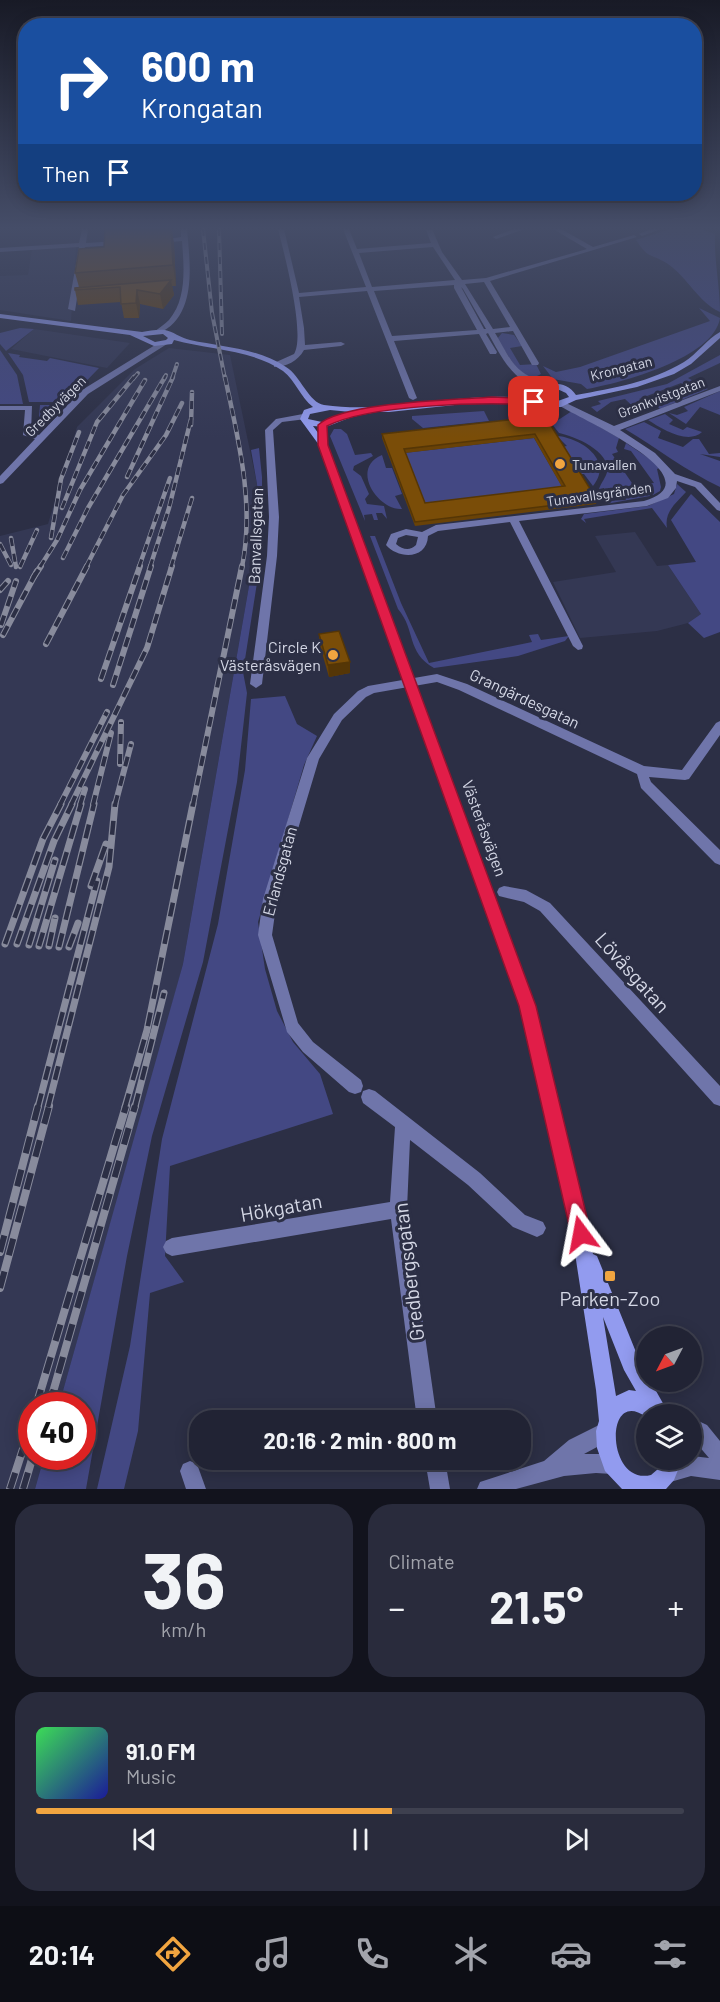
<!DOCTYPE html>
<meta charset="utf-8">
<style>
body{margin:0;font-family:Barlow,sans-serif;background:#292b3c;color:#f1f3f6;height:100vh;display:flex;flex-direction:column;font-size:22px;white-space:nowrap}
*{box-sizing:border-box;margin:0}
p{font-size:20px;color:#a2a4ac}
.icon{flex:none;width:33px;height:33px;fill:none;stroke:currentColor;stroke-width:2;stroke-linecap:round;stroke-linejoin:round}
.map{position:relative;height:1489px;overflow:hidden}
.sheet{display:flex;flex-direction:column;gap:15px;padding:15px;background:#12131d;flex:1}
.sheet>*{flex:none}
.banner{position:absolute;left:18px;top:18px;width:684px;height:183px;border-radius:24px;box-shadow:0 3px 15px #0003,0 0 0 2px #3e404f;background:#1a4fa0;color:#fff;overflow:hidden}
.needle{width:39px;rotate:229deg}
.fabs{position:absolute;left:636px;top:1326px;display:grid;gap:12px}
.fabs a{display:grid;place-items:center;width:66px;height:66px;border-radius:50%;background:#212334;box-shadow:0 3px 15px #0003,0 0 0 2px #3e404f;font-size:30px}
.speed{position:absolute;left:18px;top:1392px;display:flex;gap:12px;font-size:30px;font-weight:700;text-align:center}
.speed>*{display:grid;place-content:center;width:78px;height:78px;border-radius:50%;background:#212334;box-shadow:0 3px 15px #0003,0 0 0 2px #3e404f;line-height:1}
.speed .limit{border:9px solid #d22;background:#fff;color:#111}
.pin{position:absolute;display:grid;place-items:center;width:51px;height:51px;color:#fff;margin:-26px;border-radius:12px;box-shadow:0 3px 9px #0006}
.me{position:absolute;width:66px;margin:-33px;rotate:347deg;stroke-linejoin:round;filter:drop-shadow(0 0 4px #0008)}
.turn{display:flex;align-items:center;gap:21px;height:126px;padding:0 24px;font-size:27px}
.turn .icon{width:78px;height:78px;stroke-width:2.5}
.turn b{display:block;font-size:42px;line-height:51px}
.then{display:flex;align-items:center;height:57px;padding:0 24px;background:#0003;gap:12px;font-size:22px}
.big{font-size:45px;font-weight:700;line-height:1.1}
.sheet .widget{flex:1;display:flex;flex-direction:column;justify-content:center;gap:9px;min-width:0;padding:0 21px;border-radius:24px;background:#292b3c}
.sheet .dial{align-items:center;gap:0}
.dial b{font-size:78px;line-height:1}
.song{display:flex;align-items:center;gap:18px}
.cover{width:72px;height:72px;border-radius:9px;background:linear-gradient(135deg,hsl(130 70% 55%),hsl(240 70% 35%))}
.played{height:6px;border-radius:3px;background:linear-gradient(90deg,#f1a540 55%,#3e404f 55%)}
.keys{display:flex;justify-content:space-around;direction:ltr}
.heat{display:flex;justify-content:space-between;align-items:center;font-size:33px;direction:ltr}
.sheet .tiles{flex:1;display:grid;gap:15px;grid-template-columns:1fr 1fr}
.widget:last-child{grid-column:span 2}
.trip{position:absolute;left:189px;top:1410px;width:342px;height:60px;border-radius:24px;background:#212334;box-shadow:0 3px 15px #0003,0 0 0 2px #3e404f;font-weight:700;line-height:60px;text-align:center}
.menu{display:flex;height:96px;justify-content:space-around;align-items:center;background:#0d0e15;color:#a2a4ac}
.menu .icon{width:42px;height:42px}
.menu .selected{color:#f1a540}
.menu b{font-size:27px;color:#f1f3f6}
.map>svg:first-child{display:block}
</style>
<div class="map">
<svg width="720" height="1489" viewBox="0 0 720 1489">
<rect width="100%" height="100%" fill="#2c2f45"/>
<g fill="#343854">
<polygon points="76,247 71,321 0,310 0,276 28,275 32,249"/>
<polygon points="34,329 130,343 107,368 11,349"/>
<polygon points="169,348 230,355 257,484 252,569 183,964 161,1046 59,1405 32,1406 32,1456 44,1457 35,1489 0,1489 0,536 48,524 77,427 135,369"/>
<polygon points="635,532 657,566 668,565 701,614 688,623 657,631 580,638 553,582 616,572 595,536"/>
</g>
<g fill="#434883">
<path d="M670,229H700L715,234C714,261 720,286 720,312C698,302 688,278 668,264C651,253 649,260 636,240Z"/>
<path d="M699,308L720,318C714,358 621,383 587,389L581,384L553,379L543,366L556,372L580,367L710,321Z"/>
<polygon points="20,328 34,329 6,351 0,344 0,333"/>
<polygon points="502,333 514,335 522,346 510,348 520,365 536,364 541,374 531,379 519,372 497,339"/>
<polygon points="0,350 17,375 23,404 0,404"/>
<polygon points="8,353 20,355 19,357 47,361 50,358 99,368 66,402 29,402 23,375"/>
<polygon points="720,355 720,363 688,378 708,389 660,409 656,405 656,403 661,406 696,392 681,383 639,399 651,408 639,412 625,399 611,402 597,412 591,407 601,404 598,401 667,384"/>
<polygon points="720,391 720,415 700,407 686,424 669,413 677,415 688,411 684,407"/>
<polygon points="40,405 65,405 35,433 34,429 38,428"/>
<polygon points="484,411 489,421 423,428 412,419 412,416"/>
<path d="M572,411L619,438L616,448L618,452L612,454L634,486L642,485L650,496L606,504L605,501L626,500L624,496L603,500L600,493L605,492L604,488L599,489C601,483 606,477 607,472C611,451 574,436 559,433L552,424Z"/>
<path d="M665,414L673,420L669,424L683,430L687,427L702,432C688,445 662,429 648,420Z"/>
<path d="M644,422L661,431L658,438L683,447L693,439H699L709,454L720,453V457L700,454L720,461V487C686,471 657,448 625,429Z"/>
<polygon points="334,429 341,429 347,434 355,455 371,453 373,456 354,466 353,470 361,476 369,494 365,499 367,504 384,506 387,519 382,513 376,513 378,520 374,520 372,514 364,515 365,521 330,436"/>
<path d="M557,436C582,438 614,461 593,486L584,474H578L561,447L567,446Z"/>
<polygon points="534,438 564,490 425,507 404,453"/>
<polygon points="626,443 662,467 657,469 661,487 660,491 653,495 645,484 654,483 631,451 624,449"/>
<polygon points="259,448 262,477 262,551 243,672 247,693 237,782 203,962 152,1136 127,1256 86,1489 35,1489 44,1457 82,1456 82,1406 59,1405 183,964 252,569 257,484 251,450"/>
<path d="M382,455L386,468H392L402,494L395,496L402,509C379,511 349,469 382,455Z"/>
<path d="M677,484L686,492C676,503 664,512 667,528L652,508L584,519L586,523L581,519L584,514L648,506L674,494Z"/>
<polygon points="691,494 720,522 720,632 704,638 688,623 701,614 668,565 696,562 671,520"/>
<path d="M370,536H375L401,603L429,663L532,642L529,635L538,634L541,640L569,636L565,641L518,656L434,668C406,652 416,630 398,609Z"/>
<polygon points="285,696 297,724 317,736 304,765 258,922 265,969 277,1011 293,1042 320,1074 333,1114 170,1166 165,1256 184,1282 150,1293 138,1431 124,1489 97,1489 130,1346 162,1139 218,924 245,770 251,699"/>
</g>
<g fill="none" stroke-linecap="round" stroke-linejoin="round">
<g fill="#6f75aa" fill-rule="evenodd">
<polygon points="82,229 88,229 86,243 118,241 121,243 118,245 85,247 75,311 68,309 79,247 0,252 0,248 79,243"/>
<path d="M181,229H187C190,264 198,316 158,334L154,332C159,328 165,324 169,320C187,299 184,267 182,241L159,243L156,241L181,237Z"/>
<path d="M278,229H284L299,293L366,287L343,229H349L357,249L431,243L426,230L432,229L442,252L462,280L486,278L587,249L553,229H561L593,247L634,235L637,237L490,281L539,363L538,365H532L513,331L495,333C513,363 514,374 550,384V388C516,389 502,358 488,333L486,334L497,352L496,354H490L479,334L394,341L417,398L413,400L409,398L367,291L299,297L304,328L305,345L341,342L345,344L341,346L304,350C298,361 286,367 274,367V363L294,354C306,335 284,253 278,229ZM433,247L455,280L372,287L359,253ZM484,282L510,327L493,329L465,284ZM454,285V288L477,330L392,336L374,291ZM461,287L463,289L486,329H484Z"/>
<polygon points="514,229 525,229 496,239 493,237"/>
<polygon points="651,229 661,229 642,236 639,234"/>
<polygon points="160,342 167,344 88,394 3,483 0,484 0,476 35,439 23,435 25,410 0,410 0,406 32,406 31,433 39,435 82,390"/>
<path d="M720,386V391L620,430L655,453L675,474L701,483L720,503V511L717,510L695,487L677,481L676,488L668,498L647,506L519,521L583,646L582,649L578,650L573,646L510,522L438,531L428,536C427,560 398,559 386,545L391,534L406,529L422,532L436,525L644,501C720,478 573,416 557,404L564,402L614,426ZM406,535L418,537L416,545C410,551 403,550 396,544L398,538Z"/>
<polygon points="303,414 306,415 306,419 282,422 273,430 279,517 277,556 262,684 256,688 250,684 267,556 269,517 265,430 276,419"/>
<polygon points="437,674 467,684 644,766 682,770 716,723 720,721 720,735 689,779 685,780 649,777 651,782 720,850 720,865 715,863 641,788 637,774 459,690 437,682 374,693 366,697 342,720 319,759 277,899 272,935 298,1023 313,1042 361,1080 363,1086 361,1092 355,1094 349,1092 303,1052 287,1032 258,935 263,899 307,758 334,714 358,691 368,686"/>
<polygon points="504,886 526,890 550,903 720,1086 720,1106 714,1104 540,911 524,902 499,896 497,892 499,888"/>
<polygon points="369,1089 375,1091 480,1173 525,1215 543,1222 546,1228 543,1234 537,1237 513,1227 468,1185 410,1140 407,1209 437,1420 417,1420 391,1219 172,1256 166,1253 163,1247 166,1241 172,1238 390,1202 395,1127 363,1103 361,1097 363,1091"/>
<polygon points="692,1418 707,1425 720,1441 720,1480 691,1476 667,1483 660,1480 657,1473 660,1466 679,1460 692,1460 692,1456 709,1458 692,1438"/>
<polygon points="605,1422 612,1425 615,1432 612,1439 584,1454 612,1454 619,1457 622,1464 619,1471 612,1474 596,1473 564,1476 516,1489 477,1489 480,1482 544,1461 569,1440"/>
<polygon points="425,1460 445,1460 450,1489 430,1489"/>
<polygon points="190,1461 197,1464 206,1489 186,1489 180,1471 183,1464"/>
</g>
<path fill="#929bef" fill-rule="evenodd" d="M0,314L142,332C149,331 158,329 165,330C172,331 181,338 190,340C222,347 258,348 286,367C300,375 309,403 324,405C386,414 448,394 511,397V394C531,389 562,373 576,395C614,388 651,382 684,362C697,354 707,339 720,332V338L691,364L674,374L637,387L576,400L561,407H548L521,402H483L389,412H352L355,414L354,416L326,427L313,426L327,445L535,1006L593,1254L597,1256L638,1357L646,1373V1382H651L669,1414H646V1417C604,1386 606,1486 651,1475L658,1469L662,1460H682L674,1480L666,1489H622L605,1471L597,1448L596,1431L599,1421L596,1390L572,1234L521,1006L319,445L300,419L304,410L313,407C300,397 296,381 283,371C251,349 209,350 174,340L172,344L154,346L130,335L0,318ZM163,334L168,338L166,340L155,342L143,336ZM555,388L566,393L569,397L555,402L518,397ZM330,410L351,412L322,422L308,419L310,414ZM603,1317L624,1370L636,1391L629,1390L616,1396Z"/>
<g stroke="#888b9c" stroke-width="4">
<g id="rail-far4">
<polyline points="203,229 212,313 225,379"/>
<polyline points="219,229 222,334"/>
<polyline points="133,379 138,373"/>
<polyline points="164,379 166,375"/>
<polyline points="172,379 177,364"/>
</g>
</g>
<g stroke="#888b9c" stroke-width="4.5">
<g id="rail-far3">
<path d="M225,377C238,439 255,503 242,567"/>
<polyline points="191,425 192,392"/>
<polyline points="127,477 173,377"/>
<polyline points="62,508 97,422 134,377"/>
<polyline points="11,538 16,567"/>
<polyline points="51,538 61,479 79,432"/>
<polyline points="0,544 11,565"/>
<polyline points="63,558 88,508 165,377"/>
<polyline points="20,567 37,530"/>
<polyline points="40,567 57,540 80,490 145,380"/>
<polyline points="86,567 123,495 166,435 182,403"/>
<polyline points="139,567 170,478"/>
<polyline points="150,567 169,508 191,419"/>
<polyline points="171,567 192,498"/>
</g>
</g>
<g stroke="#888b9c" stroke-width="6">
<g id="rail-far2">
<polyline points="33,578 41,566"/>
<polyline points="0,590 8,581"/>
<polyline points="1,625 16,581"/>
<polyline points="3,635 37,571"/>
<polyline points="46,644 87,566"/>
<polyline points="101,679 140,566"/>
<polyline points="113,685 151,566"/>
<polyline points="120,764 121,722"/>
<polyline points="60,805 107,712"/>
<polyline points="71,805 147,648 172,566"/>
<polyline points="80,805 85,789"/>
<polyline points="93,805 111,733"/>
<polyline points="115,805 131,744"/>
<polyline points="193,805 242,566"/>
</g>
</g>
<g stroke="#888b9c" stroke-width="7">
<g id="rail-far1">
<polyline points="91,886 106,844"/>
<polyline points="5,944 43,839 61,804"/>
<polyline points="17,944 54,841 72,804"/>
<polyline points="29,945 55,860"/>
<polyline points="39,946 81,804"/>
<polyline points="49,946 55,918"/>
<polyline points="59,947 94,804"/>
<polyline points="69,947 78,923"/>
<polyline points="38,1107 97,881"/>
<polyline points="48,1107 109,867 115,804"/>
<polyline points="125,1107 147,1030 193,804"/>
<polyline points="135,1107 164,993"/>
</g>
</g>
<g stroke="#888b9c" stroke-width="8">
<g id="rail">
<polyline points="0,1252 38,1106"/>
<polyline points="0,1288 49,1106"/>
<polyline points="36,1406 126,1106"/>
<polyline points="49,1406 135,1106"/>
<polyline points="10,1489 32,1421"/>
<polyline points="23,1489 33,1456"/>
</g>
</g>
<use href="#rail-far4" stroke="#2c2f45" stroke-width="2" stroke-dasharray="7" stroke-linecap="butt"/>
<use href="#rail-far3" stroke="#2c2f45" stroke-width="3" stroke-dasharray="8" stroke-linecap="butt"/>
<use href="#rail-far2" stroke="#2c2f45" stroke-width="4" stroke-dasharray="10" stroke-linecap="butt"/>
<use href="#rail-far1" stroke="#2c2f45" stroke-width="4.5" stroke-dasharray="14" stroke-linecap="butt"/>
<use href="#rail" stroke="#2c2f45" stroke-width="6" stroke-dasharray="17" stroke-linecap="butt"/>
</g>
<g fill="#694207" fill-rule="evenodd">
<polygon points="105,229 172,229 174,244 176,286 172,286 174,295 163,309 140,304 139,318 124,318 121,302 78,305 75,290 79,287 75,273 104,247"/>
<path d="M545,416L597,500L596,504L415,526L382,438V434ZM534,438L562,487L425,503L405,453Z"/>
<polygon points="319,634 350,673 329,677 320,646"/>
</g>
<g fill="#553606">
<polygon points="171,229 174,244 176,286 173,265"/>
<polygon points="171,280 174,295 163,309 160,294"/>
<polygon points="137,290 140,304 139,318 136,303"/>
<polygon points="350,662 350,673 329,677 328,665"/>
</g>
<g fill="#7a4d08" stroke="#553606" stroke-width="1.5" fill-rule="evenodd">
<polygon points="105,229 171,229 173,265 75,273 79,249 104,247"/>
<polygon points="171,280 160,294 137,290 136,303 121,304 120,287 75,290 75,288"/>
<path d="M545,416L597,500L415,522L382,434ZM535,434L565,486L425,503L404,449Z"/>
<polygon points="339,631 350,662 328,665 319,634"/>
</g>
<linearGradient id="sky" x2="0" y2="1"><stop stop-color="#181a26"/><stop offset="0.52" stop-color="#454d68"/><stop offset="1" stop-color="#454d68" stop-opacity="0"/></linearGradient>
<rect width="720" height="438" fill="url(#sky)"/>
<path fill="#e11d48" stroke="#92132f" stroke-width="1.5" d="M492,397L534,399L539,402L534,405C484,402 371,404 327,426L328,445L536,1006L591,1234L588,1241L581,1244L574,1241L571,1234L519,1006L318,445V425C343,402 454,400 492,397Z"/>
<g fill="#f1a540" stroke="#2c2f45" stroke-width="2">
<circle cx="560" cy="464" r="6"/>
<circle cx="333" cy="655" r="6"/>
<rect x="604" y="1270" width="12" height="12" rx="3"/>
</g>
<g text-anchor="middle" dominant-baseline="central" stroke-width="6" stroke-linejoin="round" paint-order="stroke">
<g font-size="14" fill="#d4d7e5" stroke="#2c2f45">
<text transform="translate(621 368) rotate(-14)">Krongatan</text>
<text transform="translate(661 397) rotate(-21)">Grankvistgatan</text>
<text transform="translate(55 406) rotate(-45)">Gredbyvägen</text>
<text transform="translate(599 494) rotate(-8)">Tunavallsgränden</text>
</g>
<g font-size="14" fill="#d4d7e5" stroke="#2c2f45" text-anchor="start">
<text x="572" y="464">Tunavallen</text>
</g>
<g font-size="16" fill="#d4d7e5" stroke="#2c2f45">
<text transform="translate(255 536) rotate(-88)">Banvallsgatan</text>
<text transform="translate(525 698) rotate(25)">Grangärdesgatan</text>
<text transform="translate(485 828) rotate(70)">Västeråsvägen</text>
<text transform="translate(279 871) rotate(-75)">Erlandsgatan</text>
</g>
<g font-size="16" fill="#d4d7e5" stroke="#2c2f45" text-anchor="end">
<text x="321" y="646">Circle K<tspan x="321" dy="18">Västeråsvägen</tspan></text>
</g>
<g font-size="20" fill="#d4d7e5" stroke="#2c2f45">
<text transform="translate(633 972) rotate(48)">Lövåsgatan</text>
<text transform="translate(281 1207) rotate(-10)">Hökgatan</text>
<text transform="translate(408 1272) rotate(-97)">Gredbergsgatan</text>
</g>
<g font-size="20" fill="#d4d7e5" stroke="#2c2f45">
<text x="610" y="1298">Parken-Zoo</text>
</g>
</g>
</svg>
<div class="fabs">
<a><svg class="needle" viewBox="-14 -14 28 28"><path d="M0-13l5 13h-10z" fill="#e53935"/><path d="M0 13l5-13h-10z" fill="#a2a4ac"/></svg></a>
<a><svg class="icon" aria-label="layers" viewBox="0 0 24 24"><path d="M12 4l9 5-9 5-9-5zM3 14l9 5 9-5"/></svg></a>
</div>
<div class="speed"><div class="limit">40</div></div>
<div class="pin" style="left:534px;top:402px;background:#d93025"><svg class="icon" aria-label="arrive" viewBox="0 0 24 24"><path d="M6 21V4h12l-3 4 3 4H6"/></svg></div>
<svg class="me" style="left:581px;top:1234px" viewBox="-20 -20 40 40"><path d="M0-17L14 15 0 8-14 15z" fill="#e11d48" stroke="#fff" stroke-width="4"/></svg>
<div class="trip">20:16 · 2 min · 800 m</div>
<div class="banner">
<div class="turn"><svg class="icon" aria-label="right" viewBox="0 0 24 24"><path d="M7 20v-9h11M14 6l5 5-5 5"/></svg><div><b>600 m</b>Krongatan</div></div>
<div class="then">Then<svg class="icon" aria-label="arrive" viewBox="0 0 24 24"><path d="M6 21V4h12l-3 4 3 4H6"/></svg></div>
</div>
</div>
<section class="sheet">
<div class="tiles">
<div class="widget dial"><b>36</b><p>km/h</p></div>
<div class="widget"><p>Climate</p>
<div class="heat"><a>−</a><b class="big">21.5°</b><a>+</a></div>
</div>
<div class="widget">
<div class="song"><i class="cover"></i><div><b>91.0 FM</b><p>Music</p></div></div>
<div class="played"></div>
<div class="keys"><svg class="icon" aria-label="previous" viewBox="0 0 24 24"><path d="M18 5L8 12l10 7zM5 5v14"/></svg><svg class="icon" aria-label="pause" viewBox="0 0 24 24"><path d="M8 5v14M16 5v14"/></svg><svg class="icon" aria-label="next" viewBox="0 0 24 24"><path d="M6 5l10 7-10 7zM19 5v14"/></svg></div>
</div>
</div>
</section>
<nav class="menu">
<b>20:14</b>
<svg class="icon selected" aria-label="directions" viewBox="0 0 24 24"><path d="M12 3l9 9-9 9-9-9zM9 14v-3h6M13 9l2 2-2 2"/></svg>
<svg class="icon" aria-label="music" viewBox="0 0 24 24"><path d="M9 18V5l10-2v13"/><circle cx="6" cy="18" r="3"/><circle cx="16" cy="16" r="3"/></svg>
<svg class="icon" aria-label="phone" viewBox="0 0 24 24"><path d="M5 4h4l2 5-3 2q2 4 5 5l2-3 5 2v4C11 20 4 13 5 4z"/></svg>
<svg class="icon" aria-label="climate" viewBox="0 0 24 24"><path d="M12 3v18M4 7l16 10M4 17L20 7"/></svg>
<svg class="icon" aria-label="car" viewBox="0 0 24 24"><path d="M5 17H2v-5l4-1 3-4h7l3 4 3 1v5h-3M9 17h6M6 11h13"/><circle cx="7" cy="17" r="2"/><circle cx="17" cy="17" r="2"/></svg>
<svg class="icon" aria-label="filters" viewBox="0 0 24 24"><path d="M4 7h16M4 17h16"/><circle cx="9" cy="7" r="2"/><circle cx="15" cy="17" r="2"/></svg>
</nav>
